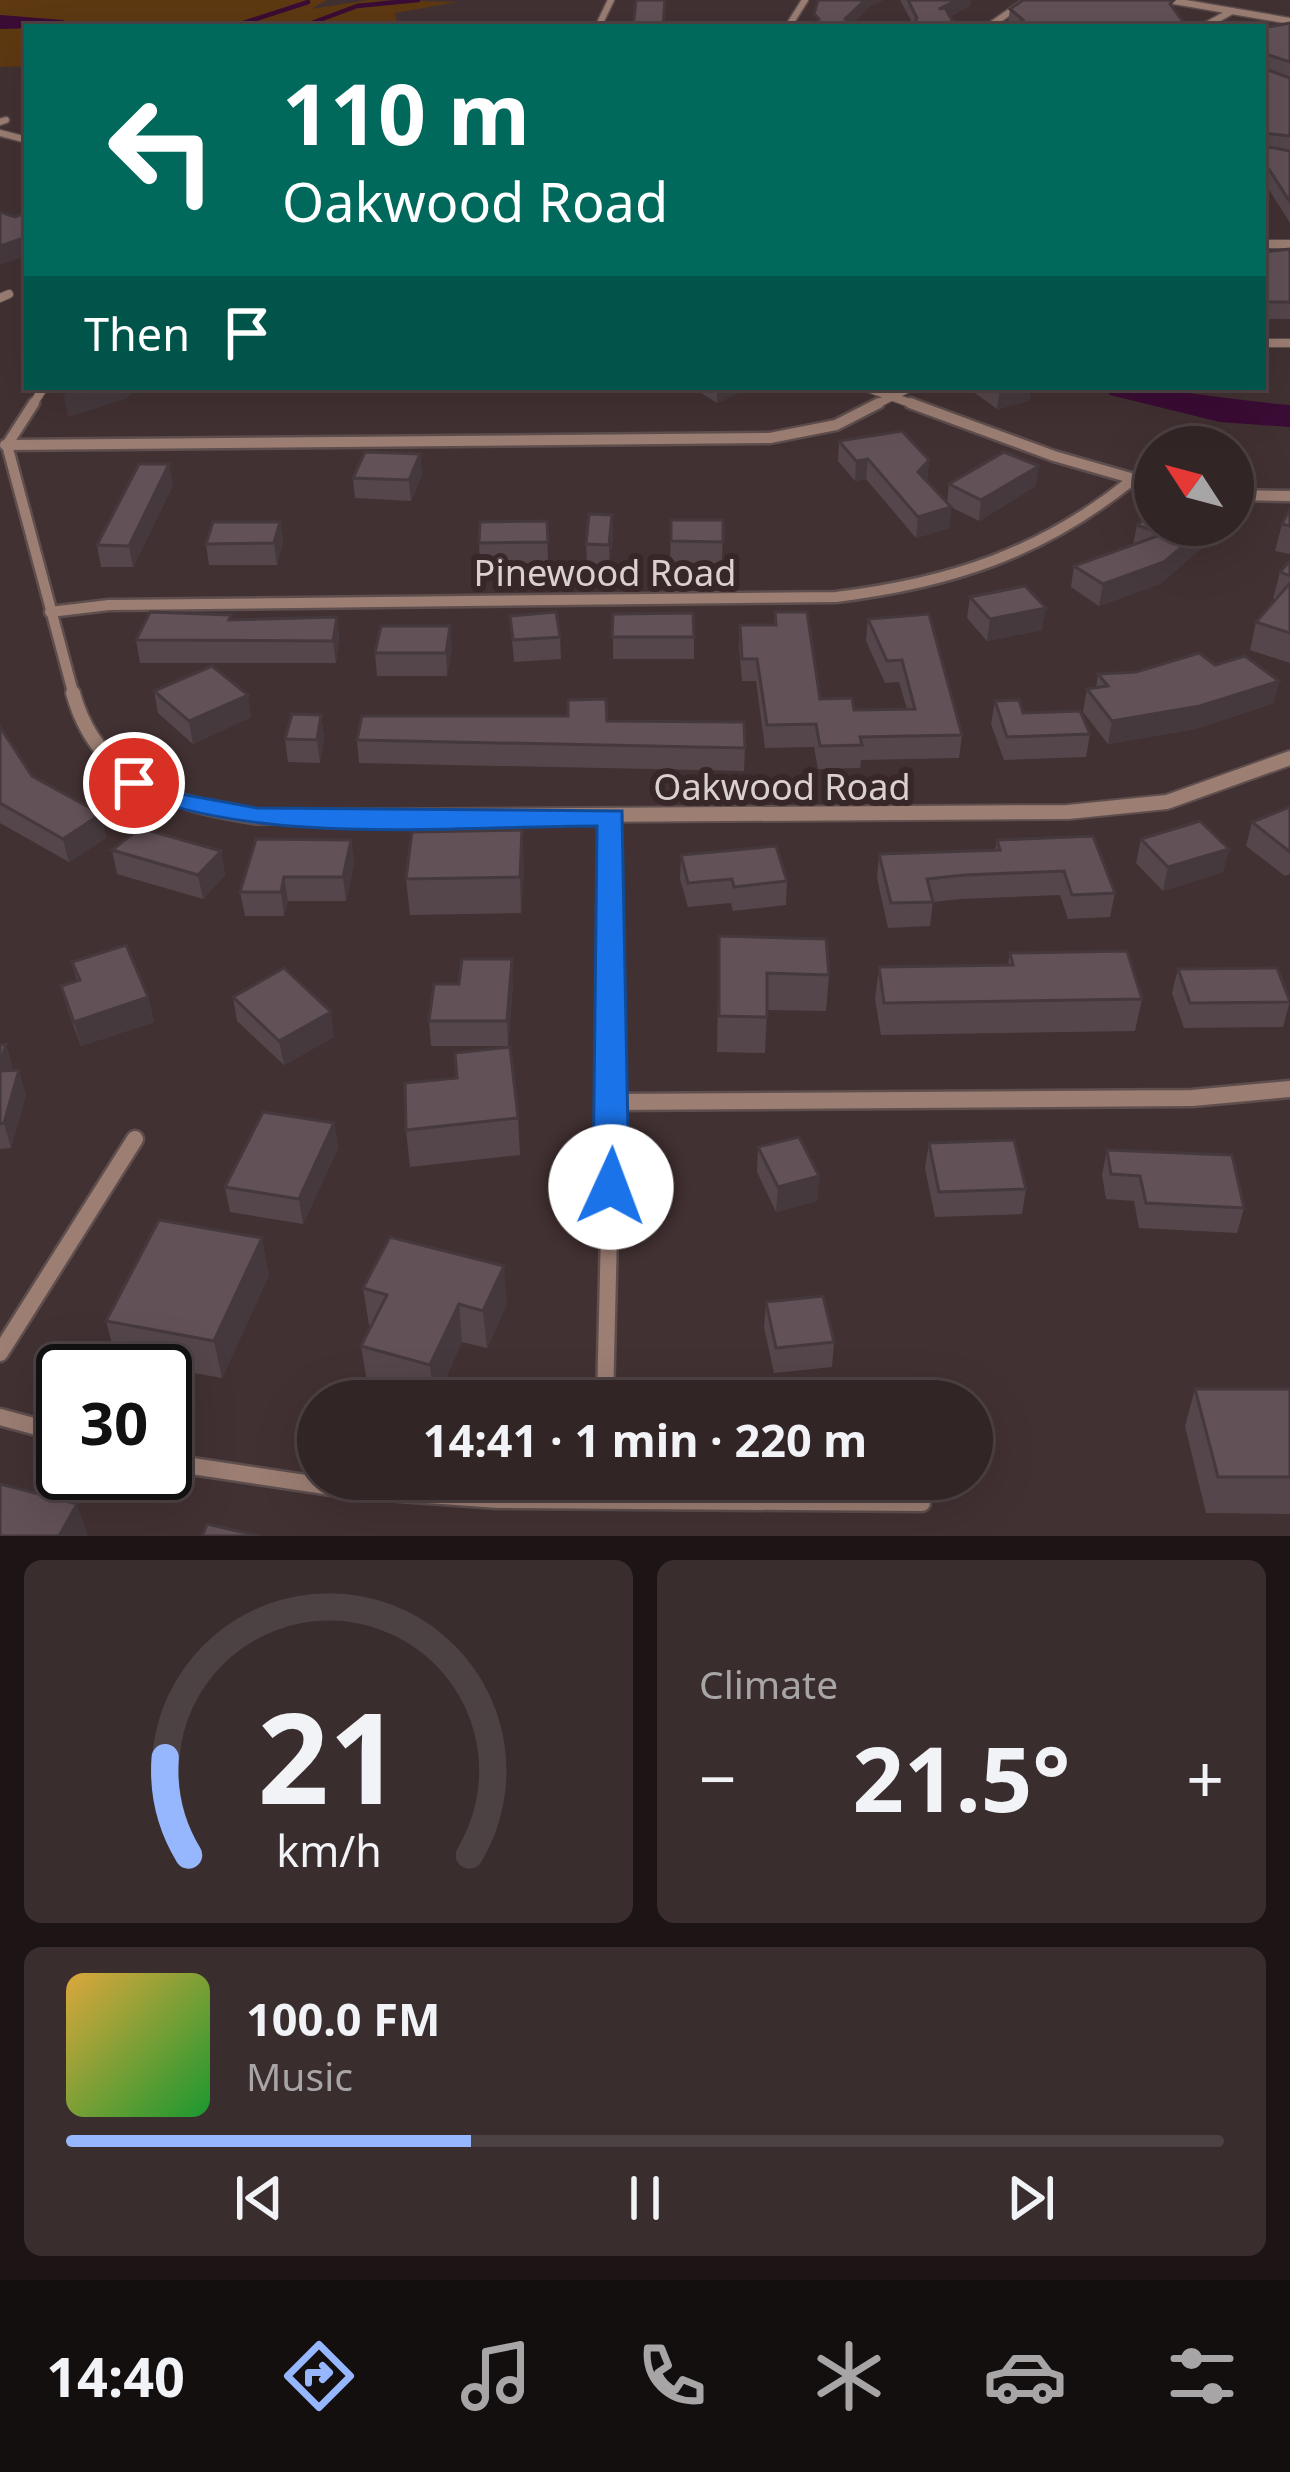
<!DOCTYPE html>
<meta charset="utf-8">
<style>
body{margin:0;font-family:"Noto Sans",sans-serif;background:#3a2d2e;color:#f1f3f6;height:100vh;display:flex;flex-direction:column;font-size:45px;white-space:nowrap}
*{box-sizing:border-box;margin:0}
p{font-size:39px;color:#a8a5a7}
.icon{flex:none;width:66px;height:66px;fill:none;stroke:currentColor;stroke-width:2;stroke-linecap:round;stroke-linejoin:round}
.map{position:relative;height:1536px;overflow:hidden}
.sheet{display:flex;flex-direction:column;gap:24px;padding:24px;background:#1c1415;flex:1}
.sheet>*{flex:none}
.hud{position:absolute;left:24px;top:24px;width:1242px;height:366px;border-radius:0px;box-shadow:0 12px 48px #0002,0 0 0 3px #4d4243;background:#00695c;color:#fff;overflow:hidden}
.needle{width:78px;rotate:306deg}
.buttons{position:absolute;left:1134px;top:426px;display:grid;gap:24px}
.buttons a{display:grid;place-items:center;width:120px;height:120px;border-radius:50%;background:#322526;box-shadow:0 12px 48px #0002,0 0 0 3px #4d4243;font-size:60px}
.speed{position:absolute;left:36px;top:1344px;display:flex;gap:24px;font-size:60px;font-weight:700;text-align:center}
.speed>*{display:grid;place-content:center;width:156px;height:156px;border-radius:50%;background:#322526;box-shadow:0 12px 48px #0002,0 0 0 3px #4d4243;line-height:1}
.speed .limit{border:6px solid #111;border-radius:18px;background:#fff;color:#111}
.pin{position:absolute;display:grid;place-items:center;width:102px;height:102px;color:#fff;margin:-51px;border:6px solid #fff;border-radius:50%;box-shadow:0 3px 12px #0007}
.me{position:absolute;width:132px;margin:-66px;rotate:2deg;stroke-linejoin:round;filter:drop-shadow(0 0 9px #0008)}
.turn{display:flex;align-items:center;gap:42px;height:252px;padding:0 60px;font-size:54px}
.turn .icon{width:156px;height:156px;stroke-width:2.5}
.turn b{display:block;font-size:84px;line-height:102px}
.then{display:flex;align-items:center;height:114px;padding:0 60px;background:#0003;gap:24px;font-size:45px}
.big{font-size:90px;font-weight:700;line-height:1.1}
.sheet .tile{flex:1;display:flex;flex-direction:column;justify-content:center;gap:18px;min-width:0;padding:0 42px;border-radius:18px;background:#3a2d2e}
.sheet .dial{align-items:center;gap:0}
.dial svg{height:312px;overflow:visible;fill:none;stroke:#4d4243;stroke-width:7;stroke-linecap:round;text-anchor:middle}
.dial text{fill:#f1f3f6;stroke:none}
.song{display:flex;align-items:center;gap:36px}
.cover{width:144px;height:144px;border-radius:18px;background:linear-gradient(135deg,hsl(40 70% 55%),hsl(130 70% 35%))}
.played{height:12px;border-radius:6px;background:linear-gradient(90deg,#96b6fd 35%,#4d4243 35%)}
.keys{display:flex;justify-content:space-around;direction:ltr}
.heat{display:flex;justify-content:space-between;align-items:center;font-size:66px;direction:ltr}
.sheet .tiles{flex:1;display:grid;gap:24px;grid-template-columns:1fr 1fr}
.tile:last-child{grid-column:span 2}
.trip{position:absolute;left:297px;top:1380px;width:696px;height:120px;border-radius:60px;background:#322526;box-shadow:0 12px 48px #0002,0 0 0 3px #4d4243;font-weight:700;line-height:120px;text-align:center}
.tab-bar{display:flex;height:192px;justify-content:space-around;align-items:center;background:#140f0f;color:#a8a5a7}
.tab-bar .icon{width:84px;height:84px}
.tab-bar .current{color:#96b6fd}
.tab-bar b{font-size:54px;color:#f1f3f6}
.map>svg:first-child{display:block}
</style>
<div class="map">
<svg width="1290" height="1536" viewBox="0 0 1290 1536">
<rect width="100%" height="100%" fill="#423132"/>
<polygon fill="#5e3912" points="0,0 327,0 311,9 369,0 457,2 395,13 398,27 27,27 27,66 0,67 0,24 5,23 0,22"/>
<g fill="none" stroke-linecap="round" stroke-linejoin="round">
<g stroke="#3b0c35" stroke-width="4.5">
<polyline points="231,27 308,2"/>
<polyline points="301,27 357,6 418,0"/>
</g>
<g fill="#3b0c35" fill-rule="evenodd">
<polygon points="0,15 63,20 75,27 0,29"/>
<path d="M1104,387C1168,387 1227,400 1290,405V427L1220,422L1110,395Z"/>
</g>
<g stroke="#5e4e4e" stroke-width="9">
<g id="minor-far4">
<polyline points="1168,0 1290,21"/>
<polyline points="598,27 611,0"/>
<polyline points="788,27 805,0"/>
<polyline points="988,27 1027,0"/>
<polyline points="1203,27 1232,11"/>
<polyline points="0,122 6,120"/>
<polyline points="0,133 27,140"/>
</g>
</g>
<g stroke="#5e4e4e" stroke-width="10">
<g id="minor-far3">
<polyline points="1263,244 1290,244"/>
<polyline points="0,298 9,294"/>
<polyline points="1263,343 1290,343"/>
<polyline points="865,387 918,406"/>
<polyline points="32,406 44,387"/>
<polyline points="873,406 911,387"/>
</g>
</g>
<g stroke="#5e4e4e" stroke-width="15">
<g id="minor-far2">
<polyline points="34,403 7,445 74,696"/>
<polyline points="910,403 1054,456 1155,485"/>
<polyline points="5,445 770,438 836,425 879,403"/>
<polyline points="1233,495 1290,496"/>
<path d="M50,612L109,605L836,597C950,583 1042,553 1132,480"/>
</g>
</g>
<g stroke="#5e4e4e" stroke-width="18">
<g id="minor-far1">
<path d="M73,693C98,784 173,804 257,817L1068,812L1167,802L1290,758"/>
<polyline points="612,817 613,1066"/>
</g>
</g>
<g stroke="#5e4e4e" stroke-width="21">
<g id="minor">
<polyline points="613,1102 1192,1098 1290,1089"/>
<polyline points="0,1353 135,1139"/>
<polyline points="605,1401 613,1063"/>
<polyline points="0,1417 63,1434"/>
<polyline points="165,1462 345,1489 498,1500 922,1503"/>
<polyline points="603,1479 603,1498"/>
</g>
</g>
<use href="#minor-far4" stroke="#9c7e73" stroke-width="6"/>
<use href="#minor-far3" stroke="#9c7e73" stroke-width="8"/>
<use href="#minor-far2" stroke="#9c7e73" stroke-width="10"/>
<use href="#minor-far1" stroke="#9c7e73" stroke-width="14"/>
<use href="#minor" stroke="#9c7e73" stroke-width="16"/>
</g>
<g fill="#54464b">
<polygon points="900,0 971,0 970,6 950,16 914,26"/>
<polygon points="1010,9 1176,9 1014,27 1008,22"/>
<polygon points="1290,23 1290,77 1263,68 1263,28"/>
<polygon points="1263,68 1290,78 1290,223 1263,180"/>
<polygon points="1290,249 1290,319 1263,319 1263,252"/>
<polygon points="692,387 743,387 743,391 717,403"/>
<polygon points="972,387 1031,387 1029,401 997,409 972,391"/>
<polygon points="839,441 929,460 927,481 947,503 949,484 1036,486 979,521 951,507 949,528 916,538 866,479 855,481 838,461"/>
<polygon points="420,454 422,475 411,501 355,498 353,478"/>
<polygon points="173,485 133,567 101,567 97,545"/>
<polygon points="1290,508 1290,554 1275,551 1282,524"/>
<polygon points="612,515 613,536 609,566 587,566 586,544"/>
<polygon points="671,520 723,520 722,563 670,563"/>
<polygon points="547,521 548,563 480,564 479,543"/>
<polygon points="280,522 283,543 277,565 209,565 206,544"/>
<polygon points="1137,525 1212,539 1160,584 1099,606 1071,587 1074,566 1133,545"/>
<polygon points="1290,561 1290,663 1250,650 1256,622 1276,600 1273,599 1280,572"/>
<polygon points="970,597 1042,630 987,641 967,618"/>
<polygon points="775,612 820,699 854,710 907,709 899,682 885,683 866,641 868,619 962,735 959,758 861,760 860,768 818,769 814,747 765,748 756,681 742,681 739,647 740,625 774,625"/>
<polygon points="613,614 694,637 694,659 613,659"/>
<polygon points="231,615 231,620 337,617 339,639 336,663 140,663 136,640"/>
<polygon points="510,616 560,637 561,659 514,662"/>
<polygon points="452,648 447,676 377,676 375,653"/>
<polygon points="1215,665 1274,703 1195,729 1108,744 1083,712 1087,689 1096,688 1098,674"/>
<polygon points="154,691 251,717 193,744 158,713"/>
<polygon points="995,701 1023,713 1090,734 1086,757 1004,760 991,724"/>
<polygon points="321,715 324,738 320,763 288,762 285,739"/>
<polygon points="607,721 745,748 744,771 359,763 357,740"/>
<polygon points="0,727 32,776 101,814 106,838 69,862 0,823"/>
<polygon points="1290,807 1290,874 1285,876 1246,846 1252,822"/>
<polygon points="1141,839 1229,849 1223,872 1163,891 1136,863"/>
<polygon points="351,840 354,864 346,901 288,901 284,916 245,916 240,892"/>
<polygon points="997,840 1115,893 1110,917 1068,919 1060,895 961,899 933,902 930,926 888,928 877,878 879,854 995,850"/>
<polygon points="112,850 221,851 225,875 203,899 117,874"/>
<polygon points="681,855 787,881 786,905 733,911 731,903 688,907 680,879"/>
<polygon points="524,865 521,913 410,915 406,879"/>
<polygon points="719,936 829,975 826,1011 767,1010 765,1053 717,1052"/>
<polygon points="1010,953 1142,999 1135,1031 881,1035 875,999 879,967 1008,965"/>
<polygon points="72,962 148,997 154,1022 81,1046 68,1011 61,986 77,981"/>
<polygon points="1178,969 1290,1001 1283,1027 1184,1028 1172,993"/>
<polygon points="513,983 508,1046 431,1046 429,1021"/>
<polygon points="233,997 334,1037 284,1065 237,1021"/>
<polygon points="6,1044 13,1070 26,1095 11,1148 0,1149 0,1045"/>
<polygon points="518,1118 520,1155 410,1167 406,1130"/>
<polygon points="334,1123 338,1148 303,1224 230,1212 225,1187"/>
<polygon points="929,1143 1026,1189 1022,1214 935,1217 925,1168"/>
<polygon points="758,1147 819,1176 817,1201 776,1212 757,1172"/>
<polygon points="1107,1150 1244,1208 1237,1233 1139,1228 1134,1201 1106,1199 1102,1175"/>
<polygon points="269,1275 222,1378 116,1359 106,1321"/>
<polygon points="363,1288 507,1304 487,1348 462,1342 435,1401 429,1401 367,1383 361,1346 371,1326 369,1325"/>
<polygon points="766,1302 834,1342 832,1367 774,1373 764,1327"/>
<polygon points="1195,1389 1290,1389 1290,1514 1206,1513 1185,1426"/>
</g>
<g fill="#45393d">
<polygon points="865,0 884,0 871,6 849,27 845,19"/>
<polygon points="957,0 971,0 970,6 938,21 939,9"/>
<polygon points="23,238 26,256 0,265 0,246"/>
<polygon points="97,387 140,387 126,399 68,417 64,397"/>
<polygon points="717,387 743,387 743,391 717,403"/>
<polygon points="1008,387 1031,387 1029,401 997,409 1000,389"/>
<polygon points="420,454 422,475 411,501 409,480"/>
<polygon points="868,459 866,479 855,481 856,461"/>
<polygon points="929,460 927,481 918,472"/>
<polygon points="169,464 173,485 133,567 129,546"/>
<polygon points="1039,466 1036,486 979,521 981,500"/>
<polygon points="951,507 949,528 916,538 918,517"/>
<polygon points="612,515 613,536 609,566 609,545"/>
<polygon points="280,522 283,543 277,565 274,543"/>
<polygon points="1208,525 1215,525 1212,539 1160,584 1099,606 1103,584"/>
<polygon points="1046,608 1042,630 987,641 990,619"/>
<polygon points="337,617 339,639 336,663 333,641"/>
<polygon points="450,626 452,648 447,676 446,653"/>
<polygon points="1279,681 1274,703 1195,729 1108,744 1112,721"/>
<polygon points="248,695 251,717 193,744 189,721"/>
<polygon points="321,715 324,738 320,763 317,740"/>
<polygon points="101,814 106,838 69,862 63,839"/>
<polygon points="522,830 524,865 521,913 520,877"/>
<polygon points="351,840 354,864 346,901 343,877"/>
<polygon points="1229,849 1223,872 1163,891 1168,867"/>
<polygon points="221,851 225,875 203,899 198,875"/>
<polygon points="284,877 288,901 284,916 281,892"/>
<polygon points="512,959 513,983 508,1046 507,1021"/>
<polygon points="148,997 154,1022 81,1046 74,1022"/>
<polygon points="331,1012 334,1037 284,1065 279,1041"/>
<polygon points="6,1044 13,1069 5,1096 0,1077 0,1065"/>
<polygon points="19,1070 26,1095 11,1148 4,1123"/>
<polygon points="334,1123 338,1148 303,1224 299,1199"/>
<polygon points="819,1176 817,1201 776,1212 778,1187"/>
<polygon points="262,1238 269,1275 222,1378 214,1341"/>
<polygon points="504,1266 507,1304 487,1348 483,1311"/>
<polygon points="459,1304 462,1342 434,1401 430,1365"/>
<polygon points="77,1504 88,1536 59,1536"/>
</g>
<g fill="#625157" stroke="#45393d" stroke-width="3">
<polygon points="636,0 665,0 663,27 633,27"/>
<polygon points="818,0 865,0 845,19 854,27 818,27 819,19 814,14"/>
<polygon points="908,0 957,0 939,9 945,8 956,27 913,27 917,18"/>
<polygon points="1023,0 1174,0 1170,4 1187,27 1013,27 1023,20 1010,9"/>
<polygon points="1290,23 1290,62 1266,54 1263,56 1263,28"/>
<polygon points="1263,68 1290,78 1290,136 1264,133 1263,135"/>
<polygon points="1263,146 1290,151 1290,202 1263,160"/>
<polygon points="0,212 15,217 27,212 27,240 23,238 0,246"/>
<polygon points="1290,249 1290,302 1263,302 1263,252"/>
<polygon points="76,387 97,387 64,397"/>
<polygon points="902,431 929,460 918,472 951,507 918,517 868,459 856,461 839,441"/>
<polygon points="365,452 420,454 409,480 353,478"/>
<polygon points="1004,452 1039,466 981,500 949,484"/>
<polygon points="139,464 169,464 129,546 97,545"/>
<polygon points="1290,508 1290,526 1282,524"/>
<polygon points="1155,510 1155,525 1208,525 1164,562 1103,584 1074,566 1163,534 1137,525"/>
<polygon points="589,514 612,515 609,545 586,544"/>
<polygon points="671,520 723,520 723,542 671,541"/>
<polygon points="547,521 548,542 479,543 480,522"/>
<polygon points="213,522 280,522 274,543 206,544"/>
<polygon points="1290,561 1290,576 1280,572"/>
<polygon points="1290,583 1290,633 1256,622"/>
<polygon points="1025,586 1046,608 990,619 970,597"/>
<polygon points="150,612 231,615 229,620 337,617 333,641 136,640"/>
<polygon points="556,612 560,637 513,640 510,616"/>
<polygon points="775,612 807,612 820,699 852,698 854,710 915,709 902,660 887,661 868,619 929,614 962,735 860,737 862,745 820,746 816,724 767,725 757,659 742,659 740,625 776,625"/>
<polygon points="693,613 694,637 612,637 613,614"/>
<polygon points="381,626 450,626 446,653 375,653"/>
<polygon points="1199,653 1215,665 1245,656 1279,681 1200,706 1112,721 1087,689 1108,686 1098,674 1136,672"/>
<polygon points="212,666 248,695 189,721 154,691"/>
<polygon points="606,699 607,721 744,722 745,748 357,740 362,716 568,716 568,700"/>
<polygon points="1019,700 1023,713 1080,711 1090,734 1007,737 995,701"/>
<polygon points="292,714 321,715 317,740 285,739"/>
<polygon points="0,727 32,776 101,814 63,839 0,803"/>
<polygon points="1290,807 1290,852 1252,822"/>
<polygon points="1200,821 1229,849 1168,867 1141,839"/>
<polygon points="140,828 221,851 198,875 112,850"/>
<polygon points="522,830 520,877 406,879 412,832"/>
<polygon points="1093,836 1115,893 1072,895 1064,871 964,875 927,879 933,902 891,903 879,854 1000,850 997,840"/>
<polygon points="256,839 351,840 343,877 284,877 281,892 240,892"/>
<polygon points="776,846 787,881 734,887 732,879 688,883 681,855"/>
<polygon points="719,936 826,939 829,975 767,973 767,1017 719,1016"/>
<polygon points="126,945 148,997 74,1022 61,986 80,980 72,962"/>
<polygon points="1127,951 1142,999 884,1003 879,967 1013,965 1010,953"/>
<polygon points="462,959 512,959 507,1021 429,1021 434,984 459,984"/>
<polygon points="284,968 331,1012 279,1041 233,997"/>
<polygon points="1277,968 1290,1002 1190,1003 1178,969"/>
<polygon points="6,1044 0,1065 0,1045"/>
<polygon points="510,1047 518,1118 406,1130 405,1083 457,1078 455,1053"/>
<polygon points="19,1070 4,1123 0,1124 0,1071"/>
<polygon points="263,1112 334,1123 299,1199 225,1187"/>
<polygon points="799,1137 819,1176 778,1187 758,1147"/>
<polygon points="1014,1140 1026,1189 939,1192 929,1143"/>
<polygon points="1107,1150 1232,1155 1244,1208 1146,1203 1140,1176 1111,1174"/>
<polygon points="159,1220 262,1238 214,1341 106,1321"/>
<polygon points="390,1237 504,1266 483,1311 459,1304 430,1365 361,1346 387,1295 363,1288"/>
<polygon points="823,1296 834,1342 776,1348 766,1302"/>
<polygon points="1195,1389 1290,1389 1290,1477 1218,1477"/>
<polygon points="0,1484 77,1504 59,1536 0,1536"/>
<polygon points="207,1524 259,1536 202,1536"/>
</g>
<path fill="#1a73e8" stroke="#114b97" stroke-width="3" d="M134,775L181,794L257,808L622,811L629,1187L624,1197H599L593,1187L597,826C452,826 256,847 124,789V777Z"/>
<g text-anchor="middle" dominant-baseline="central" stroke-width="12" stroke-linejoin="round" paint-order="stroke">
<g font-size="36" fill="#dbd0d0" stroke="#382728">
<text x="605" y="572">Pinewood Road</text>
<text x="782" y="786">Oakwood Road</text>
</g>
</g>
</svg>
<div class="buttons">
<a><svg class="needle" viewBox="-14 -14 28 28"><path d="M0-13l5 13h-10z" fill="#e53935"/><path d="M0 13l5-13h-10z" fill="#a8a5a7"/></svg></a>
</div>
<div class="speed"><div class="limit">30</div></div>
<div class="pin" style="left:134px;top:783px;background:#d93025"><svg class="icon" aria-label="arrive" viewBox="0 0 24 24"><path d="M6 21V4h12l-3 4 3 4H6"/></svg></div>
<svg class="me" style="left:611px;top:1187px" viewBox="-20 -20 40 40"><circle r="19" fill="#fff"/><path d="M0-13L10 11 0 6-10 11z" fill="#1a73e8"/></svg>
<div class="trip">14:41 · 1 min · 220 m</div>
<div class="hud">
<div class="turn"><svg class="icon" aria-label="left" viewBox="0 0 24 24"><path d="M17 20v-9H6M10 6l-5 5 5 5"/></svg><div><b>110 m</b>Oakwood Road</div></div>
<div class="then">Then<svg class="icon" aria-label="arrive" viewBox="0 0 24 24"><path d="M6 21V4h12l-3 4 3 4H6"/></svg></div>
</div>
</div>
<section class="sheet">
<div class="tiles">
<div class="tile dial"><svg viewBox="0 0 100 80">
<path d="M14 69A42 42 0 1 1 86 69"/>
<path d="M14 69A42 42 0 0 1 8 44" stroke="#96b6fd"/>
<text x="50" y="56" font-size="32" font-weight="700">21</text>
<text x="50" y="72" font-size="11">km/h</text>
</svg></div>
<div class="tile"><p>Climate</p>
<div class="heat"><a>−</a><b class="big">21.5°</b><a>+</a></div>
</div>
<div class="tile">
<div class="song"><i class="cover"></i><div><b>100.0 FM</b><p>Music</p></div></div>
<div class="played"></div>
<div class="keys"><svg class="icon" aria-label="previous" viewBox="0 0 24 24"><path d="M18 5L8 12l10 7zM5 5v14"/></svg><svg class="icon" aria-label="pause" viewBox="0 0 24 24"><path d="M8 5v14M16 5v14"/></svg><svg class="icon" aria-label="next" viewBox="0 0 24 24"><path d="M6 5l10 7-10 7zM19 5v14"/></svg></div>
</div>
</div>
</section>
<nav class="tab-bar">
<b>14:40</b>
<svg class="icon current" aria-label="directions" viewBox="0 0 24 24"><path d="M12 3l9 9-9 9-9-9zM9 14v-3h6M13 9l2 2-2 2"/></svg>
<svg class="icon" aria-label="music" viewBox="0 0 24 24"><path d="M9 18V5l10-2v13"/><circle cx="6" cy="18" r="3"/><circle cx="16" cy="16" r="3"/></svg>
<svg class="icon" aria-label="phone" viewBox="0 0 24 24"><path d="M5 4h4l2 5-3 2q2 4 5 5l2-3 5 2v4C11 20 4 13 5 4z"/></svg>
<svg class="icon" aria-label="climate" viewBox="0 0 24 24"><path d="M12 3v18M4 7l16 10M4 17L20 7"/></svg>
<svg class="icon" aria-label="car" viewBox="0 0 24 24"><path d="M5 17H2v-5l4-1 3-4h7l3 4 3 1v5h-3M9 17h6M6 11h13"/><circle cx="7" cy="17" r="2"/><circle cx="17" cy="17" r="2"/></svg>
<svg class="icon" aria-label="filters" viewBox="0 0 24 24"><path d="M4 7h16M4 17h16"/><circle cx="9" cy="7" r="2"/><circle cx="15" cy="17" r="2"/></svg>
</nav>
